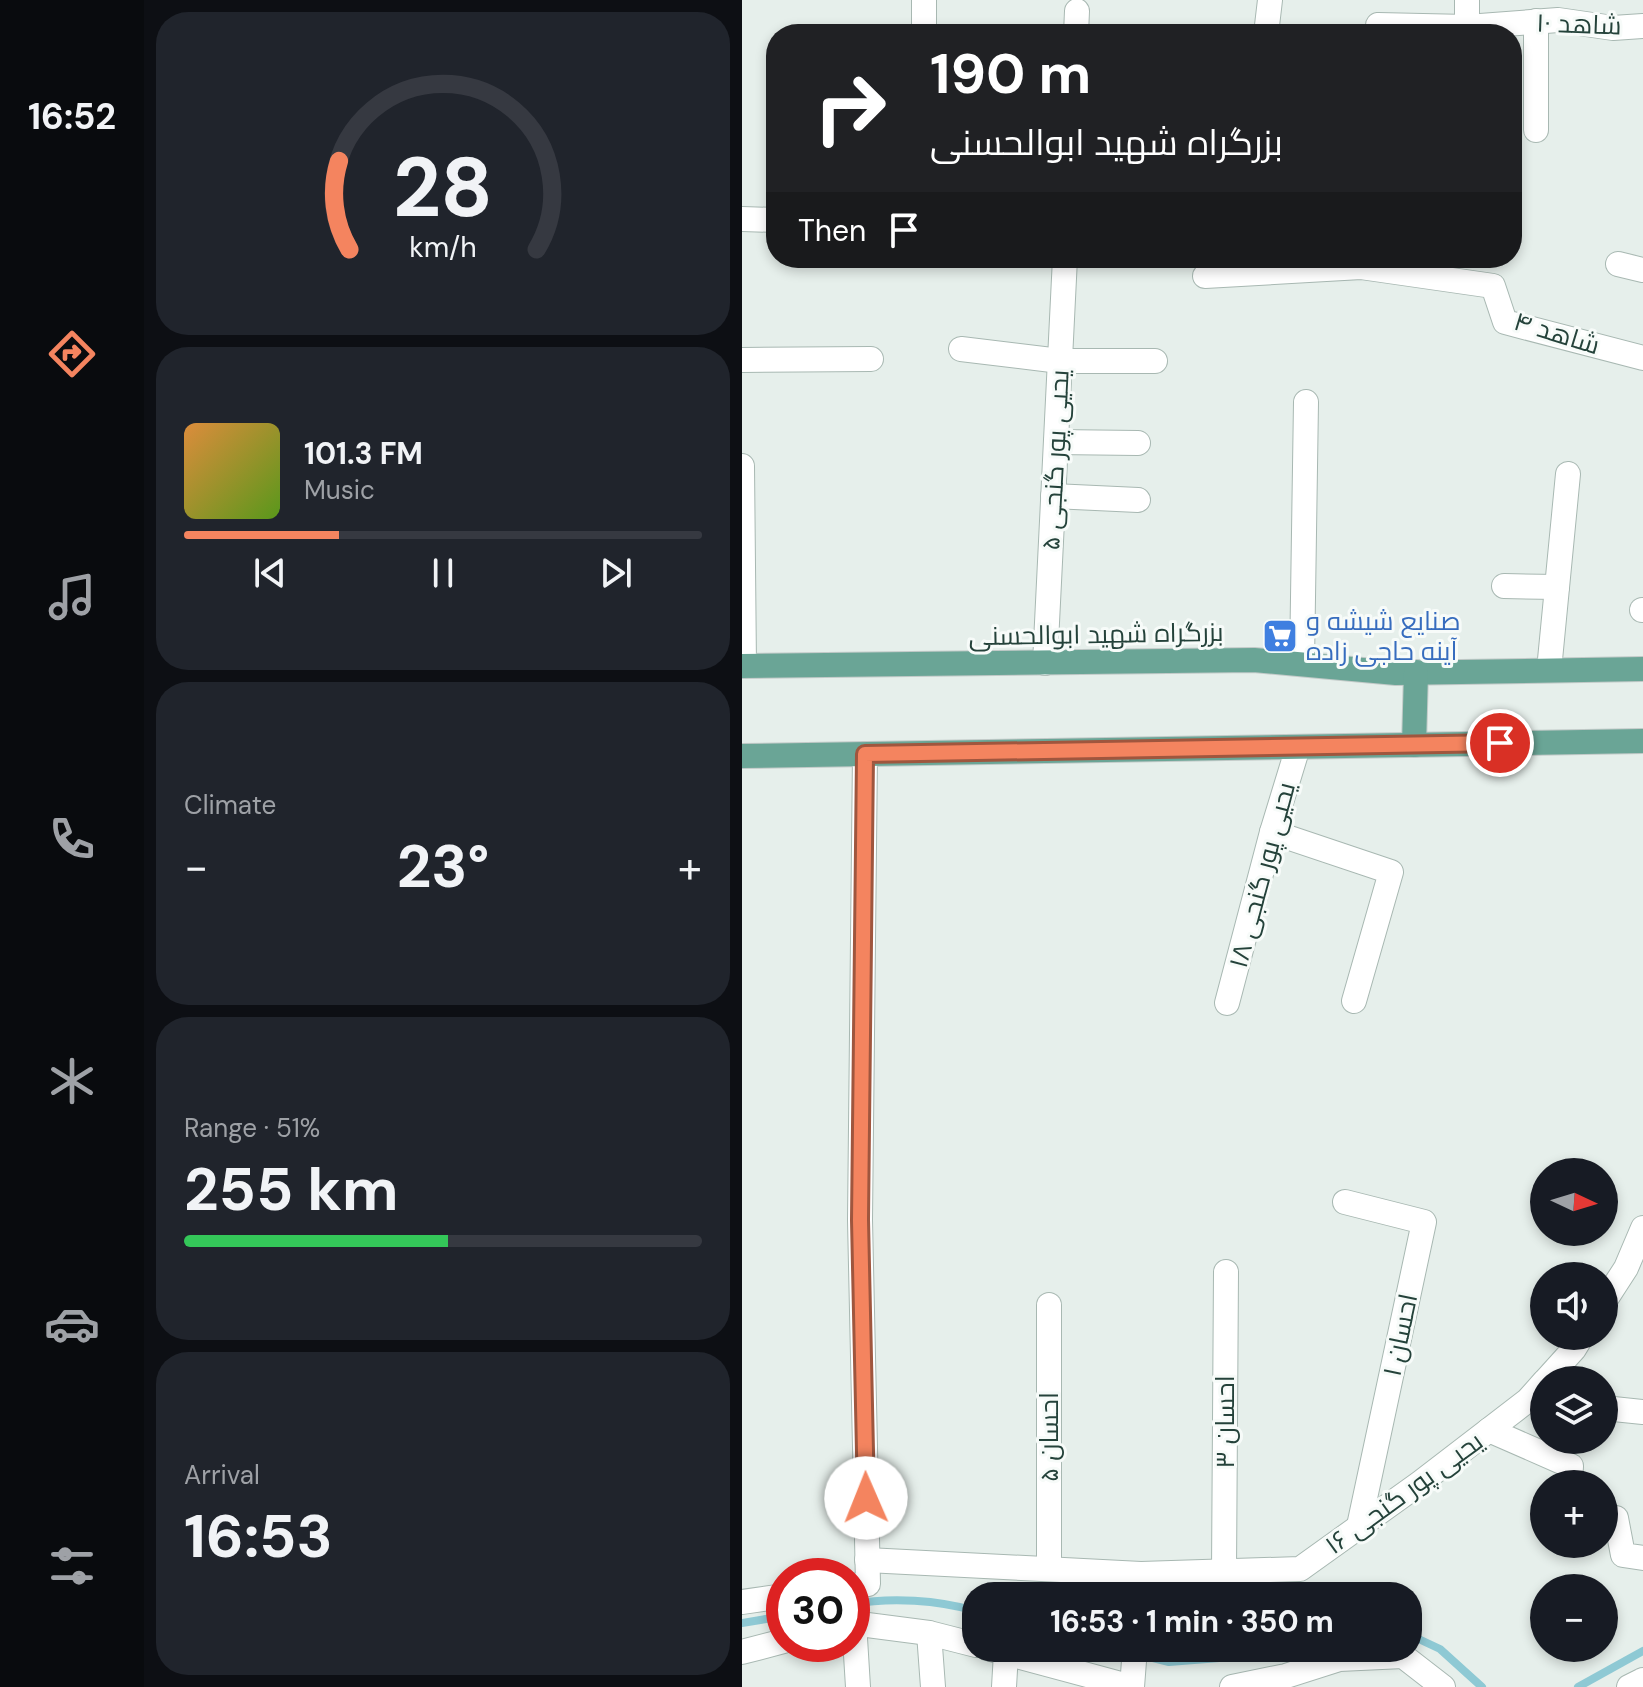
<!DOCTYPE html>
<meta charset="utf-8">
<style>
body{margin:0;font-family:"DM Sans",Cairo,sans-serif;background:#20242c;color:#f1f3f6;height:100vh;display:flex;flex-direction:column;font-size:30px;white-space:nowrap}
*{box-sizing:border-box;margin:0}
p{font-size:26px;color:#9ea1a6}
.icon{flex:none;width:44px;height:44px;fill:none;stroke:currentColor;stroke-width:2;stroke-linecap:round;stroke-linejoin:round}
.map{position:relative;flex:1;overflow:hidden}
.side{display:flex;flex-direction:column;gap:12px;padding:12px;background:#0d0f14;width:598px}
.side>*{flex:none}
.top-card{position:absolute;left:24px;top:24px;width:756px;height:244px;border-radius:32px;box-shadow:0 4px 12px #0003;background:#202124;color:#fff;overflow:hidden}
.needle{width:52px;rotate:94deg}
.controls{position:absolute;left:788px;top:1158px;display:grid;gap:16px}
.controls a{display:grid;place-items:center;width:88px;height:88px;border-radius:50%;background:#171b24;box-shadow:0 4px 12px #0003;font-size:40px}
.speed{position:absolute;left:24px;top:1558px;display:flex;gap:16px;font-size:40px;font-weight:700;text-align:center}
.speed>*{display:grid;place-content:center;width:104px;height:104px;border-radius:50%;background:#171b24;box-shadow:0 4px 12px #0003;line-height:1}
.speed .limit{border:12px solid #d22;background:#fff;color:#111}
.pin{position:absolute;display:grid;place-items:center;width:68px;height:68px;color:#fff;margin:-34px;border:4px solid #fff;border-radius:50%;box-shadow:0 2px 8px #0007}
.me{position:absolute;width:88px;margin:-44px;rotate:359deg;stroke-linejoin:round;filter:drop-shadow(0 0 6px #0008)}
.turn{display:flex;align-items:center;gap:28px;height:168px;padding:0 32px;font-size:36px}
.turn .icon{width:104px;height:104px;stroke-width:2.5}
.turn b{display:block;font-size:56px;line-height:68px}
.then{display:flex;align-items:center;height:76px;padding:0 32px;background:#0003;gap:16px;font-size:30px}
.big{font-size:60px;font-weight:700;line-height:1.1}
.side .tile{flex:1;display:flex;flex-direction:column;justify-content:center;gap:12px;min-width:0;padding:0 28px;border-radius:32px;background:#20242c}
.side .dial{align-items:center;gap:0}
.dial svg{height:208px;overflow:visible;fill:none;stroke:#363941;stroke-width:7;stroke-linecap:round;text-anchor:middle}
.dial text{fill:#f1f3f6;stroke:none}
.song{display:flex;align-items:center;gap:24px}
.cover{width:96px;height:96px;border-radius:12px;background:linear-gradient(135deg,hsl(30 70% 55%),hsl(90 70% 35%))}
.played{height:8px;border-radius:4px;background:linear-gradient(90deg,#f4845f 30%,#363941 30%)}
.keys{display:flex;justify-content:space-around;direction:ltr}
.heat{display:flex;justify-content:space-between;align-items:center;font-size:44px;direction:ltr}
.charge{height:12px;border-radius:6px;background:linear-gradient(90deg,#34c759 51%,#363941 0)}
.trip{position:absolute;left:220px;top:1582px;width:460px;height:80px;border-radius:32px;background:#171b24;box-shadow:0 4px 12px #0003;font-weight:700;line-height:80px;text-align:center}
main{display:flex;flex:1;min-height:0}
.menu{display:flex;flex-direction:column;width:144px;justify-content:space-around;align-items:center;background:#090b0e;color:#9ea1a6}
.menu .icon{width:56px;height:56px}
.menu .active{color:#f4845f}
.menu b{font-size:36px;color:#f1f3f6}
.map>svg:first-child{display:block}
</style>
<main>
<nav class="menu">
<b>16:52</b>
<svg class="icon active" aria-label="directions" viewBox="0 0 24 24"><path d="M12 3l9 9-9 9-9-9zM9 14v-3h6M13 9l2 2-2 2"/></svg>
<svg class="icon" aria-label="music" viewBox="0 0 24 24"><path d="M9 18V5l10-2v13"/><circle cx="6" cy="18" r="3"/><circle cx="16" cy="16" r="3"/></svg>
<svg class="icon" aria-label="phone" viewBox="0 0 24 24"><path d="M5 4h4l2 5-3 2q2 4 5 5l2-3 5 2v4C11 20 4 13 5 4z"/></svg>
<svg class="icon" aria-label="climate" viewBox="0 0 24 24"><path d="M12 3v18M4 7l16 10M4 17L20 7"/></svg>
<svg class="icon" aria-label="car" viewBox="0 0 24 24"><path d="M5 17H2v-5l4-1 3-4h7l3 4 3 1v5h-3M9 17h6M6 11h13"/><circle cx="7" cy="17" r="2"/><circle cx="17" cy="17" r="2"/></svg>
<svg class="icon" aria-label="filters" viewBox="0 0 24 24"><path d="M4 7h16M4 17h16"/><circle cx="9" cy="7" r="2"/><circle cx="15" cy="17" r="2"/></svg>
</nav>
<section class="side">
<div class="tile dial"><svg viewBox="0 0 100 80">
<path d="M14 69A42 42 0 1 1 86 69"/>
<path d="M14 69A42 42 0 0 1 10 35" stroke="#f4845f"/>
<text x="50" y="56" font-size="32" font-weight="700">28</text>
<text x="50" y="72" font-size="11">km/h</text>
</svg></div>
<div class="tile">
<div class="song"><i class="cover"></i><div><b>101.3 FM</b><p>Music</p></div></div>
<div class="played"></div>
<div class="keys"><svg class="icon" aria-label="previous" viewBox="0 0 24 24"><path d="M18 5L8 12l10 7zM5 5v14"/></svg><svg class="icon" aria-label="pause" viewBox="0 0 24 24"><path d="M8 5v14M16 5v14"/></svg><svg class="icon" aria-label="next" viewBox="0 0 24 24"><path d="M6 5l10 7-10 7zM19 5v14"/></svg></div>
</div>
<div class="tile"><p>Climate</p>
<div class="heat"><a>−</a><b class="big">23°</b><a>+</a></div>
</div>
<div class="tile"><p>Range · 51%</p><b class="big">255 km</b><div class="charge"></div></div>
<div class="tile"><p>Arrival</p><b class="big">16:53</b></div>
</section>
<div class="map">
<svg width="901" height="1687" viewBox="0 0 901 1687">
<rect width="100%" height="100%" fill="#e6efeb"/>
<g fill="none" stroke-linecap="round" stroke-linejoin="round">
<g stroke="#8ec9d4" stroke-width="8">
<path d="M110,1604C150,1597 195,1600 234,1611"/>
<polyline points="0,1623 42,1616"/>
<polyline points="666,1634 698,1649 740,1687"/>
<polyline points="371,1648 427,1662 515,1655 482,1658"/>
<polyline points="515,1655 543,1648"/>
<polyline points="836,1687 901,1651"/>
</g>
<g stroke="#a8b8b2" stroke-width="26">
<g id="street">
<polyline points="182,0 182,34"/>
<polyline points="725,0 725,27"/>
<polyline points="794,21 794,130"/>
<polyline points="334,34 335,11"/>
<polyline points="524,34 528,0"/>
<polyline points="637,34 636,25 725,27 816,20 871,28 901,26"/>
<polyline points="0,219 34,220"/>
<polyline points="876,264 901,270"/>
<polyline points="463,276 619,267 751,286 763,322 901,358"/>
<polyline points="219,349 318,361 413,361"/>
<polyline points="0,360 129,359"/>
<polyline points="314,442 396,443"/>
<polyline points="0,466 2,666"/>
<polyline points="311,496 396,500"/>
<polyline points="762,586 815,587"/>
<polyline points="900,610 901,610"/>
<polyline points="303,663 323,258"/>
<polyline points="560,663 564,402"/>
<polyline points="807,670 826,474"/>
<polyline points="530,832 649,872 612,1001"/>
<polyline points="485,1003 530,832 556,747"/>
<polyline points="603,1202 682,1222 617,1526"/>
<polyline points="862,1302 884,1268 901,1228"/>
<polyline points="307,1305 307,1569"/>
<polyline points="804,1380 832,1349 840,1336"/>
<polyline points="862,1408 901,1412"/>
<polyline points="747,1430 829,1466 828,1484"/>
<polyline points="862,1517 874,1518 881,1555 901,1558"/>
<polyline points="125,1560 399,1574 558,1569 678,1483 747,1430 786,1400 802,1382"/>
<polyline points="482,1571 484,1272"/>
<polyline points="110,1586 126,1584 118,1220 123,754"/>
<polyline points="0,1602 42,1596"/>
<polyline points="112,1622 116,1687"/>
<polyline points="110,1623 187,1633 234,1645"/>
<polyline points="187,1633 191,1687"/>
<polyline points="245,1648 390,1687"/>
<polyline points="0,1652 42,1641"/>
<polyline points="262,1687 264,1653"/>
<polyline points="390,1687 393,1648"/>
<polyline points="490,1687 544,1676 597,1659 661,1656 701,1687"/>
<polyline points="887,1687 901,1680"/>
</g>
</g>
<g stroke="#c2cac8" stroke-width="26">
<g id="primary">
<polyline points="0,666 512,660 654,673 901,669"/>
<polyline points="672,745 674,672"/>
<polyline points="0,756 901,741"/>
</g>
</g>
<use href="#street" stroke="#fff" stroke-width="24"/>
<use href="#primary" stroke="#6aa596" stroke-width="24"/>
</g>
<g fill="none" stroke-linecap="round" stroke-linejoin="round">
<g stroke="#9f563e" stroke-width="20">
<polyline id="route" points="124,1498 118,1220 123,754 758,743"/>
</g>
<use href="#route" stroke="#f4845f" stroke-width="14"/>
</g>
<defs>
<g id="supermarket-square" transform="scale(1.8)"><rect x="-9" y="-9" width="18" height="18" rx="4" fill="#3f7fe0" stroke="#f7fbf9"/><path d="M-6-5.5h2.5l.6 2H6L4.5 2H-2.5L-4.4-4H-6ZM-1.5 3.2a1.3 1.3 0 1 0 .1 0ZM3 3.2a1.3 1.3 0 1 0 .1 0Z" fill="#fff"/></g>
</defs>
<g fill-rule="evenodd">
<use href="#supermarket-square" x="538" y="636"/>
</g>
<g text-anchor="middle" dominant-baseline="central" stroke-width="6" stroke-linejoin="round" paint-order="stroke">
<g font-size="26" fill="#24423a" stroke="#f7fbf9">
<text transform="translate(837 24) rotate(2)">شاهد ۱۰</text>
<text transform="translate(815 333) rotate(17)">شاهد ۴</text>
<text transform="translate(313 460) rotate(-87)">یحیی پور گنجی ۵</text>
<text transform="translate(354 634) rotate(-1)">بزرگراه شهید ابوالحسنی</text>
<text transform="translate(520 875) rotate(-75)">یحیی پور گنجی ۱۸</text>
<text transform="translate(658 1335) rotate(-78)">احسان ۱</text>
<text transform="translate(483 1422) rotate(-90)">احسان ۳</text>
<text transform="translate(307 1437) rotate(-90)">احسان ۵</text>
<text transform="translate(662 1493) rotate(-36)">یحیی پور گنجی ۱۶</text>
</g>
<g font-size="26" fill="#366cbe" stroke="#f7fbf9" text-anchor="start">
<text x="564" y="621">صنایع شیشه و<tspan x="564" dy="30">آینه حاجی زاده</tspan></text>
</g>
</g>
</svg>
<div class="controls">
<a><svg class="needle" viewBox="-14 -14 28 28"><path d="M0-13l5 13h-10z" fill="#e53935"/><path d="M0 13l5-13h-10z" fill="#9ea1a6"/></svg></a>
<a><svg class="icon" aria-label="sound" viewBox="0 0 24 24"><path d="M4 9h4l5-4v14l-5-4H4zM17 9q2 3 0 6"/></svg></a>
<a><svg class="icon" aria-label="layers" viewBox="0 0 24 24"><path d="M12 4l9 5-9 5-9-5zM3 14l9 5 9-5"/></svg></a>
<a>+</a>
<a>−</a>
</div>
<div class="speed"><div class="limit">30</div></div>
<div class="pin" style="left:758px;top:743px;background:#d93025"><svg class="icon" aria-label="arrive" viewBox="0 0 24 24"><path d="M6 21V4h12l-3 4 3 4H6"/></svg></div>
<svg class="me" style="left:124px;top:1498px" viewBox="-20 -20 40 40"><circle r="19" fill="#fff"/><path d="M0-13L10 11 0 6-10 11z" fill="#f4845f"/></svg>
<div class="trip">16:53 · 1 min · 350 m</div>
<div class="top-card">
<div class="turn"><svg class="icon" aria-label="right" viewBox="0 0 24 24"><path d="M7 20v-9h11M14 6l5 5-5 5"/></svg><div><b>190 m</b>بزرگراه شهید ابوالحسنی</div></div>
<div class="then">Then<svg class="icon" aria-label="arrive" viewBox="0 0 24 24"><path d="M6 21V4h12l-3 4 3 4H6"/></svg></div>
</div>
</div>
</main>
